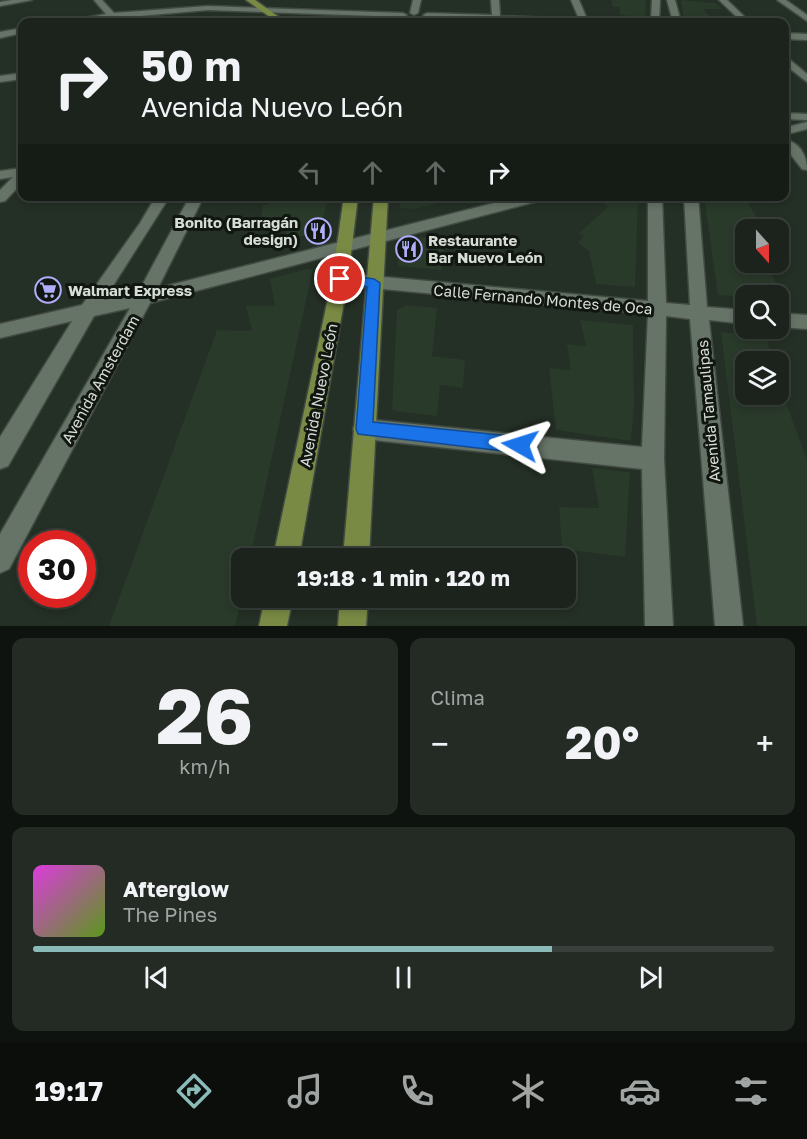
<!DOCTYPE html>
<html lang="es">
<meta charset="utf-8">
<style>
body{margin:0;font-family:"Golos Text",sans-serif;background:#242b25;color:#f1f3f6;height:100vh;display:flex;flex-direction:column;font-size:22px;white-space:nowrap}
*{box-sizing:border-box;margin:0}
p{font-size:20px;color:#a0a4a3}
.icon{flex:none;width:33px;height:33px;fill:none;stroke:currentColor;stroke-width:2;stroke-linecap:round;stroke-linejoin:round}
.map{position:relative;height:626px;overflow:hidden}
.sheet{display:flex;flex-direction:column;gap:12px;padding:12px;background:#0f130f;flex:1}
.sheet>*{flex:none}
.guide{position:absolute;left:18px;top:18px;width:771px;height:183px;border-radius:12px;box-shadow:0 3px 9px #0003,0 0 0 2px #39403b;background:#1b231c;color:#f1f3f6;overflow:hidden}
.needle{width:39px;rotate:159deg}
.buttons{position:absolute;left:735px;top:219px;display:grid;gap:12px}
.buttons a{display:grid;place-items:center;width:54px;height:54px;border-radius:12px;background:#1b231c;box-shadow:0 3px 9px #0003,0 0 0 2px #39403b;font-size:30px}
.speed{position:absolute;left:18px;top:530px;display:flex;gap:12px;font-size:30px;font-weight:700;text-align:center}
.speed>*{display:grid;place-content:center;width:78px;height:78px;border-radius:50%;background:#1b231c;box-shadow:0 3px 9px #0003,0 0 0 2px #39403b;line-height:1}
.speed .limit{border:9px solid #d22;background:#fff;color:#111}
.pin{position:absolute;display:grid;place-items:center;width:51px;height:51px;color:#fff;margin:-26px;border:3px solid #fff;border-radius:50%;box-shadow:0 2px 6px #0007}
.me{position:absolute;width:66px;margin:-33px;rotate:276deg;stroke-linejoin:round;filter:drop-shadow(0 0 4px #0008)}
.turn{display:flex;align-items:center;gap:21px;height:126px;padding:0 24px;font-size:27px}
.turn .icon{width:78px;height:78px;stroke-width:2.5}
.turn b{display:block;font-size:42px;line-height:51px}
.lanes{display:flex;align-items:center;height:57px;padding:0 24px;background:#0003;justify-content:center;gap:30px;direction:ltr}
.lanes .off{opacity:.35}
.big{font-size:45px;font-weight:700;line-height:1.1}
.sheet .widget{flex:1;display:flex;flex-direction:column;justify-content:center;gap:9px;min-width:0;padding:0 21px;border-radius:12px;background:#242b25}
.sheet .dial{align-items:center;gap:0}
.dial b{font-size:78px;line-height:1}
.song{display:flex;align-items:center;gap:18px}
.cover{width:72px;height:72px;border-radius:9px;background:linear-gradient(135deg,hsl(300 70% 55%),hsl(90 70% 35%))}
.played{height:6px;border-radius:3px;background:linear-gradient(90deg,#8bbbb9 70%,#39403b 70%)}
.keys{display:flex;justify-content:space-around;direction:ltr}
.heat{display:flex;justify-content:space-between;align-items:center;font-size:33px;direction:ltr}
.sheet .tiles{flex:1;display:grid;gap:12px;grid-template-columns:1fr 1fr}
.widget:last-child{grid-column:span 2}
.trip{position:absolute;left:231px;top:548px;width:345px;height:60px;border-radius:12px;background:#1b231c;box-shadow:0 3px 9px #0003,0 0 0 2px #39403b;font-weight:700;line-height:60px;text-align:center}
.dock{display:flex;height:96px;justify-content:space-around;align-items:center;background:#0b0e0b;color:#a0a4a3}
.dock .icon{width:42px;height:42px}
.dock .current{color:#8bbbb9}
.dock b{font-size:27px;color:#f1f3f6}
.map>svg:first-child{display:block}
</style>
<div class="map">
<svg width="807" height="626" viewBox="0 0 807 626">
<rect width="100%" height="100%" fill="#242f25"/>
<g fill="#29392a">
<polygon points="611,0 646,0 645,22 633,21 630,16 620,15 619,7 613,7"/>
<polygon points="681,0 715,3 722,9 703,9 714,22 684,22"/>
<polygon points="270,197 328,197 320,232 289,240 280,218 261,217 263,205 267,205"/>
<polygon points="401,197 401,196 461,197 414,209 400,208"/>
<polygon points="597,197 638,197 635,287 596,284 589,251 578,243 584,236 579,233 608,207"/>
<polygon points="704,197 744,197 764,229 746,230 746,262 778,262 779,253 787,267 766,265 786,300 779,300 778,296 745,297 718,295"/>
<polygon points="432,235 444,251 441,270 398,266 400,243"/>
<polygon points="306,269 313,269 250,558 242,558 242,597 235,626 109,626 217,330 252,331 246,306 275,306 270,279"/>
<polygon points="406,305 437,308 432,356 465,360 463,388 440,385 437,416 395,411 392,409 397,310"/>
<polygon points="580,320 633,325 634,406 631,441 556,430 549,368 571,370 567,344 586,346"/>
<polygon points="721,332 766,336 773,361 746,362 746,394 778,394 779,384 807,459 807,626 757,626"/>
<polygon points="592,468 630,472 625,557 562,549 559,507 599,508"/>
</g>
<g fill="none" stroke-linecap="round" stroke-linejoin="round">
<g stroke="#414a42" stroke-width="3">
<g id="minor">
<polygon points="12,0 32,0 0,6 0,2"/>
<polygon points="94,0 102,0 114,13 208,6 403,13 407,15 403,17 208,10 118,18 121,22 113,22 110,19 70,22 74,20 106,14"/>
<polygon points="413,0 421,0 418,13 414,15 410,13"/>
<polygon points="491,0 499,0 500,16 579,19 571,0 579,0 587,19 595,22 501,21 501,22 493,22 493,20 427,17 423,15 427,13 492,15"/>
<polygon points="652,0 660,0 659,22 651,22"/>
<polygon points="667,0 675,0 681,22 673,22"/>
<polygon points="719,0 727,0 750,22 742,22"/>
<polygon points="777,0 786,0 807,15 807,21"/>
<polygon points="22,28 22,33 0,38 0,32"/>
<polygon points="784,33 807,34 807,40 784,39"/>
<polygon points="784,55 807,74 807,82 784,64"/>
<polygon points="22,73 22,79 0,82 0,76"/>
<polygon points="784,113 807,114 807,120 784,119"/>
<polygon points="807,122 807,129 784,135 784,128"/>
<path d="M790,141C802,146 807,158 807,170L802,169L784,146L786,142Z"/>
<polygon points="22,168 22,183 5,201 0,202 0,190 13,177 0,179 0,171"/>
<polygon points="156,196 170,196 104,300 138,293 190,196 204,196 158,288 522,196 548,196 546,199 150,303 9,569 0,573 0,534 130,308 94,316 8,466 0,469 0,437 72,321 0,338 0,324 82,305 140,223"/>
<polygon points="648,196 662,196 666,303 690,305 684,196 698,196 707,307 746,310 746,324 709,320 743,626 715,626 690,319 666,316 664,459 673,626 645,626 642,469 364,439 356,436 353,429 356,422 364,419 642,447 648,314 340,285 334,283 332,279 334,275 340,273 648,301"/>
<polygon points="778,313 807,315 807,329 778,327"/>
</g>
</g>
<g stroke="#414a42" stroke-width="3">
<g id="major">
<polygon points="246,0 255,0 286,22 277,22"/>
<polygon points="344,196 358,196 348,279 299,558 273,558 332,279"/>
<polygon points="374,196 388,196 369,558 343,558"/>
<polygon points="265,597 293,597 287,626 259,626"/>
<polygon points="340,597 368,597 366,626 338,626"/>
</g>
</g>
<use href="#minor" fill="#667367" fill-rule="evenodd"/>
<use href="#major" fill="#798a44" fill-rule="evenodd"/>
</g>
<polygon fill="#1a73e8" stroke="#114b97" stroke-width="1.5" points="340,274 374,279 380,283 373,422 520,437 526,439 528,445 526,451 520,453 358,434 356,429 367,287 335,282 333,279"/>
<defs>
<g id="restaurant-ring" transform="scale(1.35)"><circle r="9.5" fill="#111611" stroke="#b0aefa" stroke-width="1.5"/><path d="M-5-6h1v4h1v-4h1v4h1v-4h1v5L-1.5 .5V6h-2V.5L-5-1ZM5-6V6H3V1.5H1.5Q1.5-4 5-6Z" fill="#b0aefa"/></g>
<g id="supermarket-ring" transform="scale(1.35)"><circle r="9.5" fill="#111611" stroke="#b0aefa" stroke-width="1.5"/><path d="M-6-5.5h2.5l.6 2H6L4.5 2H-2.5L-4.4-4H-6ZM-1.5 3.2a1.3 1.3 0 1 0 .1 0ZM3 3.2a1.3 1.3 0 1 0 .1 0Z" fill="#b0aefa"/></g>
</defs>
<g fill-rule="evenodd">
<use href="#restaurant-ring" x="318" y="231"/>
<use href="#restaurant-ring" x="409" y="249"/>
<use href="#supermarket-ring" x="48" y="290"/>
</g>
<g text-anchor="middle" dominant-baseline="central" stroke-width="6" stroke-linejoin="round" paint-order="stroke">
<g font-size="15" font-weight="bold" fill="#d6ddd6" stroke="#111611" text-anchor="start">
<text x="298" y="222" text-anchor="end">Bonito (Barragán<tspan x="298" dy="17">design)</tspan></text>
<text x="428" y="240">Restaurante<tspan x="428" dy="17">Bar Nuevo León</tspan></text>
<text x="68" y="290">Walmart Express</text>
</g>
<g font-size="15" fill="#d6ddd6" stroke="#111611">
<text transform="translate(543 299) rotate(5)">Calle Fernando Montes de Oca</text>
<text transform="translate(100 379) rotate(-61)">Avenida Amsterdam</text>
<text transform="translate(318 395) rotate(-79)">Avenida Nuevo León</text>
<text transform="translate(708 411) rotate(-95)">Avenida Tamaulipas</text>
</g>
</g>
</svg>
<div class="buttons">
<a><svg class="needle" viewBox="-14 -14 28 28"><path d="M0-13l5 13h-10z" fill="#e53935"/><path d="M0 13l5-13h-10z" fill="#a0a4a3"/></svg></a>
<a><svg class="icon" aria-label="search" viewBox="0 0 24 24"><circle cx="10" cy="10" r="6"/><path d="M15 15l6 6"/></svg></a>
<a><svg class="icon" aria-label="layers" viewBox="0 0 24 24"><path d="M12 4l9 5-9 5-9-5zM3 14l9 5 9-5"/></svg></a>
</div>
<div class="speed"><div class="limit">30</div></div>
<div class="pin" style="left:340px;top:279px;background:#d93025"><svg class="icon" aria-label="arrive" viewBox="0 0 24 24"><path d="M6 21V4h12l-3 4 3 4H6"/></svg></div>
<svg class="me" style="left:520px;top:445px" viewBox="-20 -20 40 40"><path d="M0-17L14 15 0 8-14 15z" fill="#1a73e8" stroke="#fff" stroke-width="4"/></svg>
<div class="trip">19:18 · 1 min · 120 m</div>
<div class="guide">
<div class="turn"><svg class="icon" aria-label="right" viewBox="0 0 24 24"><path d="M7 20v-9h11M14 6l5 5-5 5"/></svg><div><b>50 m</b>Avenida Nuevo León</div></div>
<div class="lanes"><svg class="icon off" aria-label="left" viewBox="0 0 24 24"><path d="M17 20v-9H6M10 6l-5 5 5 5"/></svg><svg class="icon off" aria-label="ahead" viewBox="0 0 24 24"><path d="M12 20V5M6 11l6-6 6 6"/></svg><svg class="icon off" aria-label="ahead" viewBox="0 0 24 24"><path d="M12 20V5M6 11l6-6 6 6"/></svg><svg class="icon" aria-label="right" viewBox="0 0 24 24"><path d="M7 20v-9h11M14 6l5 5-5 5"/></svg></div>
</div>
</div>
<section class="sheet">
<div class="tiles">
<div class="widget dial"><b>26</b><p>km/h</p></div>
<div class="widget"><p>Clima</p>
<div class="heat"><a>−</a><b class="big">20°</b><a>+</a></div>
</div>
<div class="widget">
<div class="song"><i class="cover"></i><div><b>Afterglow</b><p>The Pines</p></div></div>
<div class="played"></div>
<div class="keys"><svg class="icon" aria-label="previous" viewBox="0 0 24 24"><path d="M18 5L8 12l10 7zM5 5v14"/></svg><svg class="icon" aria-label="pause" viewBox="0 0 24 24"><path d="M8 5v14M16 5v14"/></svg><svg class="icon" aria-label="next" viewBox="0 0 24 24"><path d="M6 5l10 7-10 7zM19 5v14"/></svg></div>
</div>
</div>
</section>
<nav class="dock">
<b>19:17</b>
<svg class="icon current" aria-label="directions" viewBox="0 0 24 24"><path d="M12 3l9 9-9 9-9-9zM9 14v-3h6M13 9l2 2-2 2"/></svg>
<svg class="icon" aria-label="music" viewBox="0 0 24 24"><path d="M9 18V5l10-2v13"/><circle cx="6" cy="18" r="3"/><circle cx="16" cy="16" r="3"/></svg>
<svg class="icon" aria-label="phone" viewBox="0 0 24 24"><path d="M5 4h4l2 5-3 2q2 4 5 5l2-3 5 2v4C11 20 4 13 5 4z"/></svg>
<svg class="icon" aria-label="climate" viewBox="0 0 24 24"><path d="M12 3v18M4 7l16 10M4 17L20 7"/></svg>
<svg class="icon" aria-label="car" viewBox="0 0 24 24"><path d="M5 17H2v-5l4-1 3-4h7l3 4 3 1v5h-3M9 17h6M6 11h13"/><circle cx="7" cy="17" r="2"/><circle cx="17" cy="17" r="2"/></svg>
<svg class="icon" aria-label="filters" viewBox="0 0 24 24"><path d="M4 7h16M4 17h16"/><circle cx="9" cy="7" r="2"/><circle cx="15" cy="17" r="2"/></svg>
</nav>
